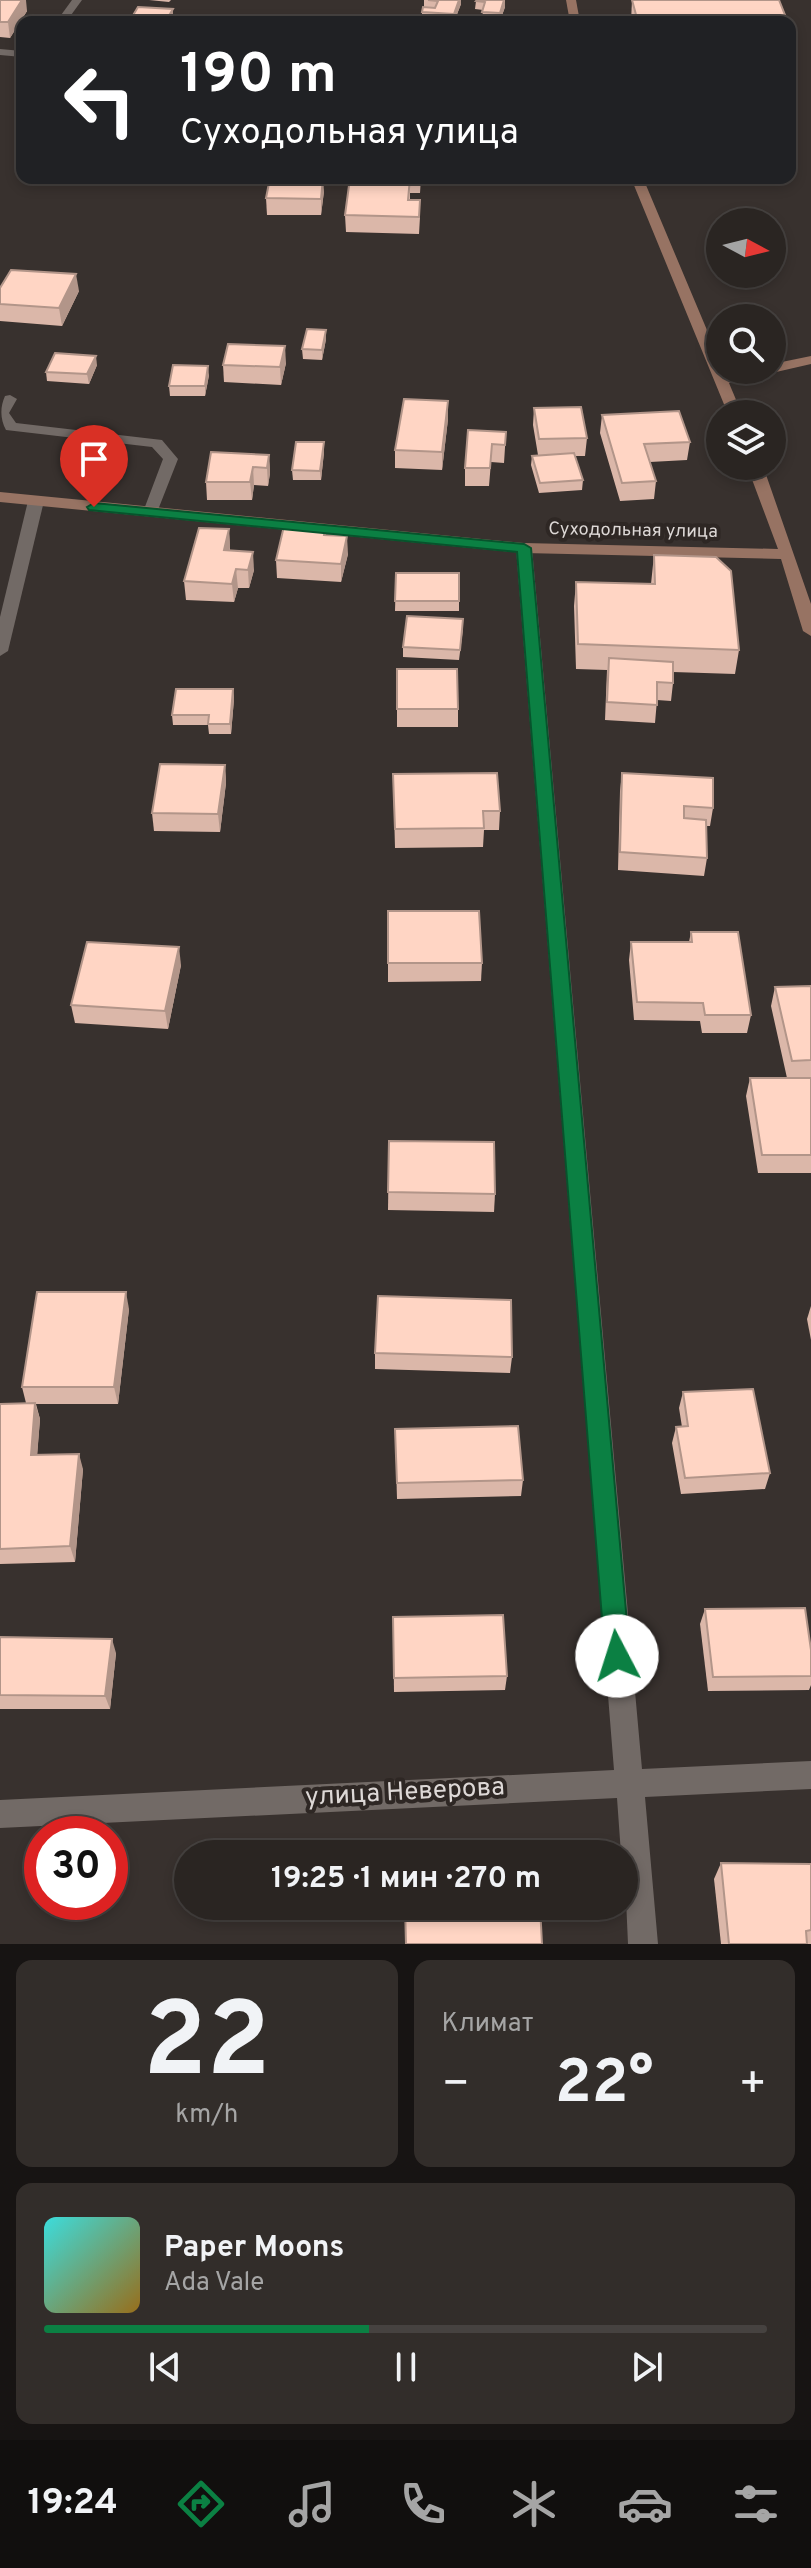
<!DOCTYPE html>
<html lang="ru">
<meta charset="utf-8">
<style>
body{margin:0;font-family:Overpass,sans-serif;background:#322d2a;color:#f1f3f6;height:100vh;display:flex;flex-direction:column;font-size:30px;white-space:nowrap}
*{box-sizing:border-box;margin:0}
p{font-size:26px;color:#a5a5a5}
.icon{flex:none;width:44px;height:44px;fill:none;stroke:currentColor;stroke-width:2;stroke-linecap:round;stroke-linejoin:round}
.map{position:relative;height:1944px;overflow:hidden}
.panel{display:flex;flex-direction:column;gap:16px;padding:16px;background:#171413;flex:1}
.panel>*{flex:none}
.top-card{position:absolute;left:16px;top:16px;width:780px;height:168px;border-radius:16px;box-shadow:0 4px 12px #0003,0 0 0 2px #464240;background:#202124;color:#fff;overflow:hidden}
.needle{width:52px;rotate:97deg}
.controls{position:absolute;left:706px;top:208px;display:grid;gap:16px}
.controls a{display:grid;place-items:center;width:80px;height:80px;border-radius:50%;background:#2a2522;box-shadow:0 4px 12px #0003,0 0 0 2px #464240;font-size:40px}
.speed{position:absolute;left:24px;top:1816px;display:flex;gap:16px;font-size:40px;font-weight:700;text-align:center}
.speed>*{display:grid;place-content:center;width:104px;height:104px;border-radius:50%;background:#2a2522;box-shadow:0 4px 12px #0003,0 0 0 2px #464240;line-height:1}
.speed .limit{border:12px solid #d22;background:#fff;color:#111}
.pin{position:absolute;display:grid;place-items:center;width:68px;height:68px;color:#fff;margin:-82px -34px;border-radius:50% 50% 50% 0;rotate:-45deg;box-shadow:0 0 8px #0007}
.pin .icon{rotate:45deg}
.me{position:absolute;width:88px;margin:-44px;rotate:355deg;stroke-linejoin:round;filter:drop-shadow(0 0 6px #0008)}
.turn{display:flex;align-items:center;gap:28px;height:168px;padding:0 32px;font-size:36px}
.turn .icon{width:104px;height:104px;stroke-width:2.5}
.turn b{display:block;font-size:56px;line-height:68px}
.big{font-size:60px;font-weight:700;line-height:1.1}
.panel .card{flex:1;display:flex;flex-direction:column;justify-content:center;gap:12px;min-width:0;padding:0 28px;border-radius:16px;background:#322d2a}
.panel .dial{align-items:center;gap:0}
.dial b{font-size:104px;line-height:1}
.song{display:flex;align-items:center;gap:24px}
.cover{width:96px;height:96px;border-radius:12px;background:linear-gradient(135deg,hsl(180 70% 55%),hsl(40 70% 35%))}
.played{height:8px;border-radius:4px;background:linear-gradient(90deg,#0b8043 45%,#464240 45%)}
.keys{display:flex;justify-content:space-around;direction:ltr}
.heat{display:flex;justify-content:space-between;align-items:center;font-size:44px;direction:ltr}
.panel .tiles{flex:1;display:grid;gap:16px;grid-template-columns:1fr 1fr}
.card:last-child{grid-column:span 2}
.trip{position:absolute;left:174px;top:1840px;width:464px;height:80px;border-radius:40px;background:#2a2522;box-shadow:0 4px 12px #0003,0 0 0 2px #464240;font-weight:700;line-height:80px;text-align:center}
.menu{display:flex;height:128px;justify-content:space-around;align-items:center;background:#110f0e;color:#a5a5a5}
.menu .icon{width:56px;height:56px}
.menu .selected{color:#0b8043}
.menu b{font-size:36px;color:#f1f3f6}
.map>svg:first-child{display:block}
</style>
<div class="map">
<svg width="811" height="1944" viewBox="0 0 811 1944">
<rect width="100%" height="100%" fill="#38312e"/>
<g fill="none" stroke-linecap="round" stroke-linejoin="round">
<path fill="#726a66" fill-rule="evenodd" d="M10,395L17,399L9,413L16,423L162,440L178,459L156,515L151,517L143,512L163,459L152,447L6,430C0,419 0,407 5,396Z"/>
<g fill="#726a66" fill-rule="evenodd">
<polygon points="72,0 82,0 66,22 56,22"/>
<polygon points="0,49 22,51 22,57 0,55"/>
<polygon points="36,496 44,501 8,651 0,656 0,617 28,501"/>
<polygon points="524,543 532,548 642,1769 811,1761 811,1789 645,1797 658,1944 628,1944 624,1854 621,1854 617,1798 0,1828 0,1800 614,1770 516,548"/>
</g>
<g fill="#977363" fill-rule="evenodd">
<polygon points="566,0 576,0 580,22 570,22"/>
<polygon points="631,178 643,178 720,361 720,370 724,370 726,375 747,370 772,370 772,364 811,356 811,364 729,383 742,414 728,414"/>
<polygon points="747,466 763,466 811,604 811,636 803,631 781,559 524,553 0,502 0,492 524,543 778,549"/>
</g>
</g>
<g fill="#dbb7a9">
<polygon points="0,0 27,11 10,38 0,37"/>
<polygon points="149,0 171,0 169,2"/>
<polygon points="424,0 461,0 461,4 454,22 402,22 422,17 422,12 424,7"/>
<polygon points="505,0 505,7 500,21 482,20 483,10 475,9 476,1"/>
<polygon points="632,0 787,20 787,22 631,22"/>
<polygon points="350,178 421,178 420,193 410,193 410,200 420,217 419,234 346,232 345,215"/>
<polygon points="324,191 321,215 267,215 266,198"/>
<polygon points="79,291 62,326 0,321 0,304"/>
<polygon points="326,339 322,360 303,359 302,349"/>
<polygon points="286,363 281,385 224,382 223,365"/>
<polygon points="97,365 89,384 47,381 46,372"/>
<polygon points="209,375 205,396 170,396 169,386"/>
<polygon points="448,401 448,419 442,470 395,468 395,450"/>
<polygon points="534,408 587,438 585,456 575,456 583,480 582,490 539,493 531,465 532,456 538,455 533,425"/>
<polygon points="602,415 690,442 687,460 650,462 656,481 654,499 620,501 600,433"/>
<polygon points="506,432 504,463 491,462 489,486 465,486 465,468"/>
<polygon points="324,442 324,452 321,480 293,480 292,470"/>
<polygon points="269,455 270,473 268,486 254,485 252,500 207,500 206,482"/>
<polygon points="325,528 326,535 348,554 341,582 277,578 276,560"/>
<polygon points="229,529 230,551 254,570 249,588 238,588 234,602 186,600 184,581"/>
<polygon points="654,555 739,650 735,674 673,672 673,683 671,701 657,700 655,723 605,720 607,670 576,669 574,606 576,582 651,584"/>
<polygon points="396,573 459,573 459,611 395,611"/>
<polygon points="463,629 459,660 403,657 403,647"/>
<polygon points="397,669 458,709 458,727 397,727"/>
<polygon points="233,689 234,699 231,734 209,734 208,725 173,725 172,715"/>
<polygon points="225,765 226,783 220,832 154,831 152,813"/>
<polygon points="622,773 713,808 710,826 706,826 707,858 704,876 618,870 620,791"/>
<polygon points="393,774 500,811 499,830 484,830 483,847 395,848"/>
<polygon points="388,911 482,963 481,981 388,982"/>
<polygon points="691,932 751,1015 747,1033 702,1033 700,1021 634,1020 629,960 631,942 689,942"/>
<polygon points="181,965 168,1029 75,1023 71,1005"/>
<polygon points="811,986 811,1173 758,1173 746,1096 750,1078 787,1078 771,1006 775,987"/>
<polygon points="389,1141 495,1194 494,1212 388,1210"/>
<polygon points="811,1306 811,1340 807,1319"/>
<polygon points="129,1309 118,1404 36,1404 40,1419 37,1455 83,1469 75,1562 0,1564 0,1404 26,1403 22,1387"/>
<polygon points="375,1353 512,1357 510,1373 375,1369"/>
<polygon points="683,1392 770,1473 765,1489 681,1494 672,1443 676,1427 682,1427 679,1408"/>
<polygon points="395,1429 523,1480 521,1496 397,1499"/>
<polygon points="705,1609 811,1650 811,1685 809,1690 708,1691 700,1624"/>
<polygon points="393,1617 507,1676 505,1690 394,1692"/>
<polygon points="0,1637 116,1653 110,1709 0,1709"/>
<polygon points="721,1863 811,1864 811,1944 721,1944 714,1879"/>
</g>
<g fill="#b29589">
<polygon points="22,0 26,0 27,11 10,38 8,22"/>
<polygon points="459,0 461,0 461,4 454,22 454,14"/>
<polygon points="505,0 505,7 500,21 500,13"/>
<polygon points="173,9 173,17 171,22 165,22"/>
<polygon points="323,178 324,191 321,215 321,199"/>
<polygon points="76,274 79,291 62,326 59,308"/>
<polygon points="326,330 326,339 322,360 322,350"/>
<polygon points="285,346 286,363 281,385 280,367"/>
<polygon points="96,356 97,365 89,384 87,374"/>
<polygon points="208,366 209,375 205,396 205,386"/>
<polygon points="448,401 448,419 442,470 442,452"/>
<polygon points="324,442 324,452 321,480 320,471"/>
<polygon points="269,455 270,473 268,486 267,468"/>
<polygon points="253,467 254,485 252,500 250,482"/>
<polygon points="229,529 230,547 225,568 224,550"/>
<polygon points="347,536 348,554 341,582 341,564"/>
<polygon points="253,552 254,570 249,588 248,570"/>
<polygon points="236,569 238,588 234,602 232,584"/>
<polygon points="233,689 234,699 231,734 230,724"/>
<polygon points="225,765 226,783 220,832 218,814"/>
<polygon points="179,947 181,965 168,1029 165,1011"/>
<polygon points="126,1292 129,1309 118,1404 114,1387"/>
<polygon points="35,1403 40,1419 36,1471 31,1455"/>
<polygon points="79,1454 83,1469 75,1562 70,1546"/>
<polygon points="112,1639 116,1653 110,1709 105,1696"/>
</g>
<g fill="#ffd5c4" stroke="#b29589" stroke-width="2">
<polygon points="0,0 22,0 8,22 0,22"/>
<polygon points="428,0 459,0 454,14 422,12 423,7 435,8 438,1"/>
<polygon points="477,0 504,0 500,13 482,12 485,2 476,1"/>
<polygon points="632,0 779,0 787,20 638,22"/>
<polygon points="138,7 173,9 165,22 129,22"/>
<polygon points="404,16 451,18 450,22 402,22"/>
<polygon points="270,178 323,178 321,199 266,198"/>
<polygon points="350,178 410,178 408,200 420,200 419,217 345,215"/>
<polygon points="11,270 76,274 59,308 0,304 0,288"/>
<polygon points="307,329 326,330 322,350 302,349"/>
<polygon points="228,344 285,346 280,367 223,365"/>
<polygon points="55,353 96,356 87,374 46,372"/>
<polygon points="173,365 208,366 205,386 169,386"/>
<polygon points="404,399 448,401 442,452 395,450"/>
<polygon points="581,407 587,438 539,439 534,408"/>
<polygon points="679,411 690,442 644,444 656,481 622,483 602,415"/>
<polygon points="468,430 506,432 505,445 492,444 490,468 465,468"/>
<polygon points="296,442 324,442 320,471 292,470"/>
<polygon points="211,452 269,455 267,468 253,467 250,482 206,482"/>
<polygon points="574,453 583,480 540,483 532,456"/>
<polygon points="284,526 325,528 324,535 347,536 341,564 276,560"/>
<polygon points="199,528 229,529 224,550 253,552 248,570 236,569 232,584 184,581"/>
<polygon points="654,555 716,557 731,571 739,650 578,644 576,582 655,584"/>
<polygon points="396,573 459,573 459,601 395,601"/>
<polygon points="407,616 463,619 460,650 403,647"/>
<polygon points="609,658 673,662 673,683 657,682 657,705 607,702"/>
<polygon points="397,669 457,669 458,709 397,709"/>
<polygon points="176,689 233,689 230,724 208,724 209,715 172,715"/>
<polygon points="160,764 225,765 218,814 152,813"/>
<polygon points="497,773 500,811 483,811 484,828 395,829 393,774"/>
<polygon points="622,773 713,778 713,808 684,806 684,818 706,820 707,858 620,852"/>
<polygon points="388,911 479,911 482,963 388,963"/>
<polygon points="691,932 738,932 751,1015 705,1015 703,1003 637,1002 631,942 692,942"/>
<polygon points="87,942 179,947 165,1011 71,1005"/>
<polygon points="811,986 811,1060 792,1061 775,987"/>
<polygon points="750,1078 811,1078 811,1155 762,1155"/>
<polygon points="389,1141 494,1142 495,1194 388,1192"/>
<polygon points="37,1292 126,1292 114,1387 22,1387"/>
<polygon points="378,1296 511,1300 512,1357 375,1353"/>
<polygon points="753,1389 770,1473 685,1478 676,1427 688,1426 683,1392"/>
<polygon points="35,1403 31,1455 79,1454 70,1546 0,1549 0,1404"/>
<polygon points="518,1426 523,1480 397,1483 395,1429"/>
<polygon points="805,1608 811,1650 811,1676 713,1677 705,1609"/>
<polygon points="503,1615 507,1676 394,1678 393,1617"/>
<polygon points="0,1637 112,1639 105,1696 0,1695"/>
<polygon points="721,1863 811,1864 811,1930 806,1931 807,1944 729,1944"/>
<polygon points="405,1906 540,1906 542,1944 406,1944"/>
</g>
<polygon fill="#0b8043" stroke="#07532c" stroke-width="2" points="94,503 524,544 531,548 630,1656 626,1664 617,1668 609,1664 605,1656 517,552 89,510 87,507"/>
<g text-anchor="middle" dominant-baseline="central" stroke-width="8" stroke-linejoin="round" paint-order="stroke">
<g font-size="18" fill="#ddd8d6" stroke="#2e2724">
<text transform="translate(633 531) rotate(1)">Суходольная улица</text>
</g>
<g font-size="26" fill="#ddd8d6" stroke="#2e2724">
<text transform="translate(405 1793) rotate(-3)">улица Неверова</text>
</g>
</g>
</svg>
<div class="controls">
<a><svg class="needle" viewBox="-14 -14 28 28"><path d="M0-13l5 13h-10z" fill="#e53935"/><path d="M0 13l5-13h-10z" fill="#a5a5a5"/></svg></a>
<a><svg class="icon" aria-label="search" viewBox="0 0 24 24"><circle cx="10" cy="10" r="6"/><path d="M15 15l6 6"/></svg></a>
<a><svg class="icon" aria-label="layers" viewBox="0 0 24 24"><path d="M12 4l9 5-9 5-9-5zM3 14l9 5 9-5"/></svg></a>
</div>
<div class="speed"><div class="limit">30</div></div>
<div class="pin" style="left:94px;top:507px;background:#d93025"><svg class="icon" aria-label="arrive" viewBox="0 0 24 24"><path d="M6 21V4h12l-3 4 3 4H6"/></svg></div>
<svg class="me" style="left:617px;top:1656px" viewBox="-20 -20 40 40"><circle r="19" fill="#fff"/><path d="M0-13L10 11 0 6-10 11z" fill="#0b8043"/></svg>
<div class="trip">19:25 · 1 мин · 270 m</div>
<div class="top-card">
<div class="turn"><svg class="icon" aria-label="left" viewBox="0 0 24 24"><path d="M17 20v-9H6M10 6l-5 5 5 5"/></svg><div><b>190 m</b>Суходольная улица</div></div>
</div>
</div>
<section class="panel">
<div class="tiles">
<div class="card dial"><b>22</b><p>km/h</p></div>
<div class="card"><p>Климат</p>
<div class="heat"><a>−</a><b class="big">22°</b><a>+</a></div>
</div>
<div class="card">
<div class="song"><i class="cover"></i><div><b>Paper Moons</b><p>Ada Vale</p></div></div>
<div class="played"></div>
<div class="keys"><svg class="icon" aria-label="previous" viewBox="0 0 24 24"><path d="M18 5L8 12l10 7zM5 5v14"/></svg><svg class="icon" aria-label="pause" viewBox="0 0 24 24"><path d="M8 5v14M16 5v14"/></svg><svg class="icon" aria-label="next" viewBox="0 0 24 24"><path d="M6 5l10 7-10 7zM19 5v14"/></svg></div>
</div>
</div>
</section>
<nav class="menu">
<b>19:24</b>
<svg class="icon selected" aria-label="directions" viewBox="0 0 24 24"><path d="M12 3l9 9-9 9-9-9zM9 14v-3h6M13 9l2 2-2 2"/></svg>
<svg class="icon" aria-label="music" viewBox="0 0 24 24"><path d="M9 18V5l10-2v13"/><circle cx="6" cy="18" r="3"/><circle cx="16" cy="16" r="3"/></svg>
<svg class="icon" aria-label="phone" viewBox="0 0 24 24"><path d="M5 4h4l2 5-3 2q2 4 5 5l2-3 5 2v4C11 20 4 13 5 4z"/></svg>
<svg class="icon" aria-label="climate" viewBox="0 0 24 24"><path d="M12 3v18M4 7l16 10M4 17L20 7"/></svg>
<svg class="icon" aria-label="car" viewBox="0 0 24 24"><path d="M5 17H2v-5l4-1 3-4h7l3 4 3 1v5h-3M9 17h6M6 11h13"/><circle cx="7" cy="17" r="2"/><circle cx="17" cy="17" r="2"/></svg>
<svg class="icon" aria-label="filters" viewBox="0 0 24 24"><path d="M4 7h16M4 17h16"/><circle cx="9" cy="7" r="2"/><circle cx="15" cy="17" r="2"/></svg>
</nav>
